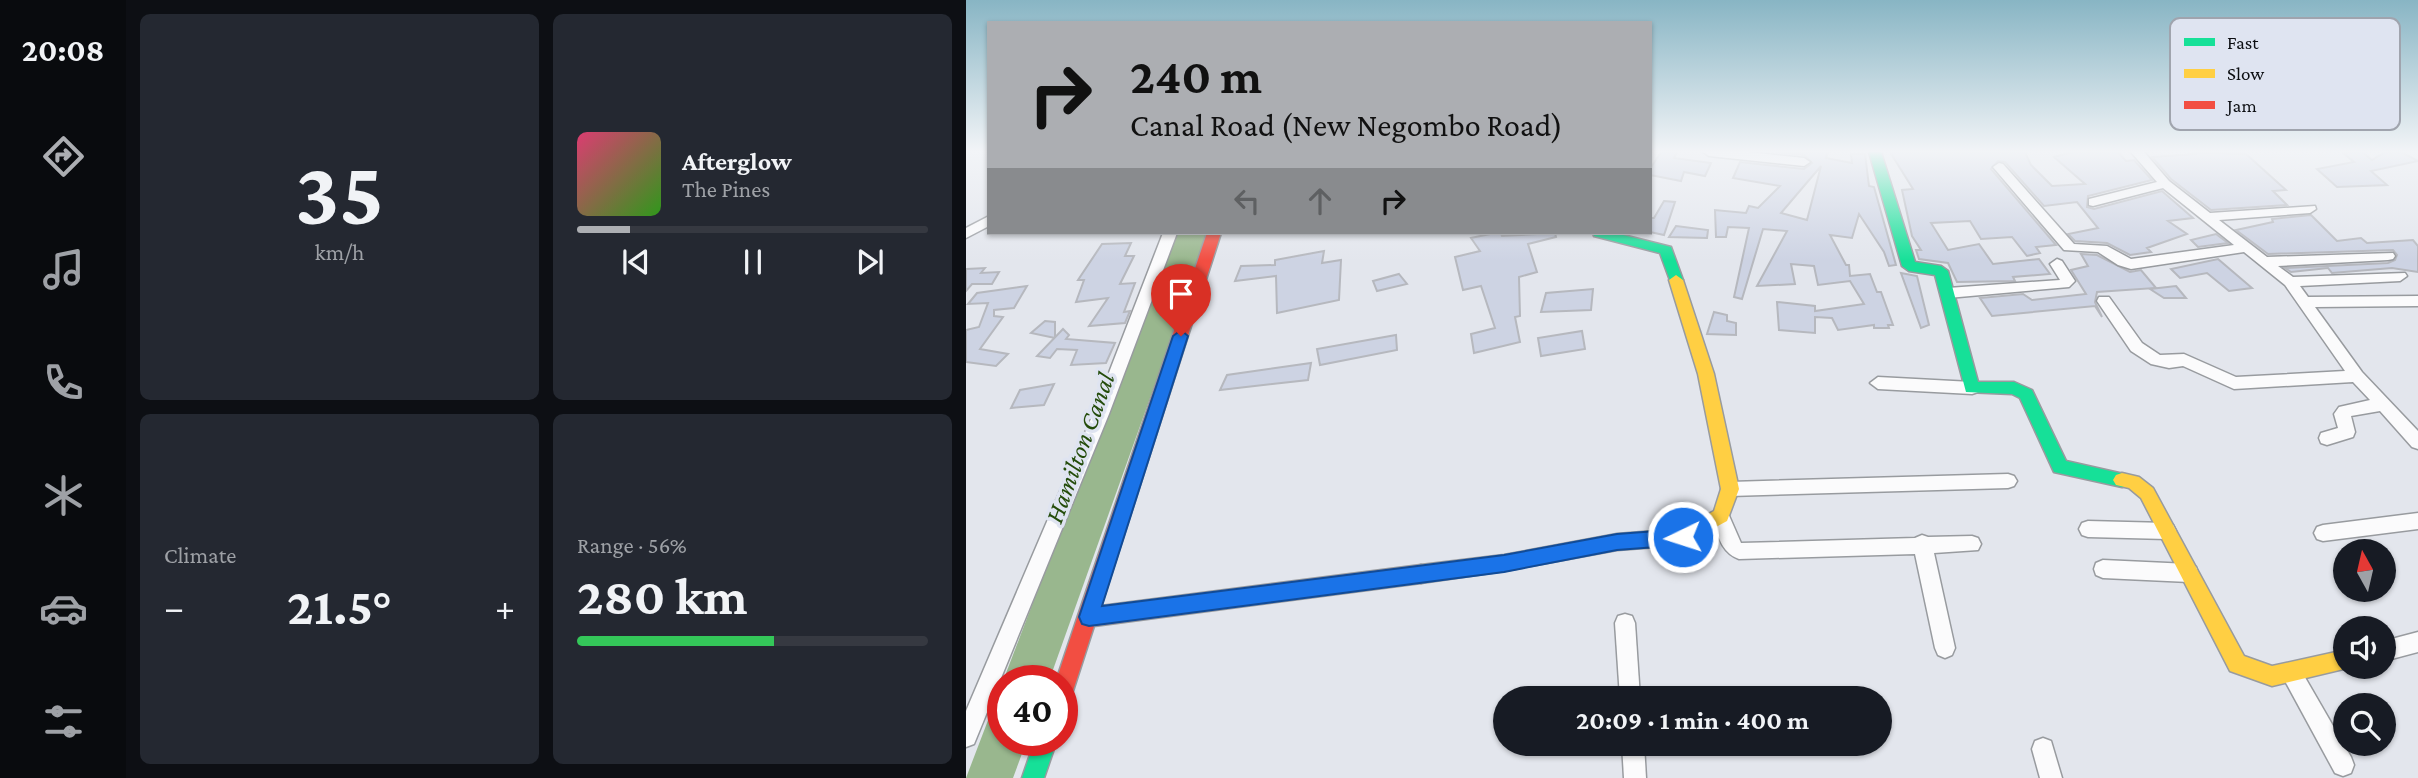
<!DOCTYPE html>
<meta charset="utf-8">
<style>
body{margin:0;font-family:"Crimson Pro",serif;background:#242831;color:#f1f3f6;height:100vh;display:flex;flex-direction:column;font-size:26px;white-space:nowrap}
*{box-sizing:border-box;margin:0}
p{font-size:23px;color:#9ea1a6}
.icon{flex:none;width:38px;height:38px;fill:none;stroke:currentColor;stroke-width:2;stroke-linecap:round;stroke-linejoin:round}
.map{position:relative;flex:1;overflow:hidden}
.drawer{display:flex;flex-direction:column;gap:14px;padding:14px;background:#0d0f14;width:840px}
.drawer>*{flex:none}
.banner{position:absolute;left:21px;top:21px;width:665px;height:214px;border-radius:0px;box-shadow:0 2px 5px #0004;background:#acaeb2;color:#111;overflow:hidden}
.needle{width:46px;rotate:352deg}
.tools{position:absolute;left:1367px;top:539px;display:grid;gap:14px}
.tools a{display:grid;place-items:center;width:63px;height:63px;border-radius:50%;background:#171b24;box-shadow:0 2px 5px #0004;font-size:35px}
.speed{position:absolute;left:21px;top:665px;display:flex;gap:14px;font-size:35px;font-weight:700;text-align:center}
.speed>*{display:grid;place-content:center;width:91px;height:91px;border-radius:50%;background:#171b24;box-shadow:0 2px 5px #0004;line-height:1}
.speed .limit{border:10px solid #d22;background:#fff;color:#111}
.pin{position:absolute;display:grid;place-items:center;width:60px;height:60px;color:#fff;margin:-72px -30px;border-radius:50% 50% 50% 0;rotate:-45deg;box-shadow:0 0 7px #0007}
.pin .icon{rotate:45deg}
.me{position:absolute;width:77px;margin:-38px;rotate:266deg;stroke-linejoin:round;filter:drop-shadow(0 0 5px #0008)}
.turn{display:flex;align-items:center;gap:24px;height:147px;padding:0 28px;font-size:32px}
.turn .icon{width:91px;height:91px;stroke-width:2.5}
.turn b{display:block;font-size:49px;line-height:60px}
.lanes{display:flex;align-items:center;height:66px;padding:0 28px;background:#0003;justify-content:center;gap:35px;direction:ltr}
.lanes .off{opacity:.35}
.big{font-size:52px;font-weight:700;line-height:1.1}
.drawer .card{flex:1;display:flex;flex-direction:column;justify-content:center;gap:10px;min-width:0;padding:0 24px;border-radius:10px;background:#242831}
.drawer .dial{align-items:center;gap:0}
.dial b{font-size:91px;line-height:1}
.song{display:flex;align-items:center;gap:21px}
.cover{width:84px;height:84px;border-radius:10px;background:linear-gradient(135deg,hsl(340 70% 55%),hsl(110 70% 35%))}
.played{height:7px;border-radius:4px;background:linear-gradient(90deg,#acaeb2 15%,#363941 15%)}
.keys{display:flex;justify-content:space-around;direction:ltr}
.heat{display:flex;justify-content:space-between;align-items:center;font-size:38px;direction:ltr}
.charge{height:10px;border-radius:5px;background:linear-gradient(90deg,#34c759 56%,#363941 0)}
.drawer .tiles{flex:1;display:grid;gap:14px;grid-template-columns:repeat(2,1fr)}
.trip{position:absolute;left:527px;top:686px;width:399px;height:70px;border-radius:35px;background:#171b24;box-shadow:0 2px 5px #0004;font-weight:700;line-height:70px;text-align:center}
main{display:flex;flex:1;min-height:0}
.tab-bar{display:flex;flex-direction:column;width:126px;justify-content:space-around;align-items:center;background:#090b0e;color:#9ea1a6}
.tab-bar .icon{width:49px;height:49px}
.tab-bar .current{color:#acaeb2}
.tab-bar b{font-size:32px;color:#f1f3f6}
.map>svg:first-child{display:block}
</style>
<main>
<nav class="tab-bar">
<b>20:08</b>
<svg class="icon current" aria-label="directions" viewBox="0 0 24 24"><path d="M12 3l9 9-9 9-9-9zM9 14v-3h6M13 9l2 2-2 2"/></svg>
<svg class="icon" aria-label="music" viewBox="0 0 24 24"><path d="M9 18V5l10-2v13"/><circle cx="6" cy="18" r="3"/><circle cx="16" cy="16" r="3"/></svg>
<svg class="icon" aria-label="phone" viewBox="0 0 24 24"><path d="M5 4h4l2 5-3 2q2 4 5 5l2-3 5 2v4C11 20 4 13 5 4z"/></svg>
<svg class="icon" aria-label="climate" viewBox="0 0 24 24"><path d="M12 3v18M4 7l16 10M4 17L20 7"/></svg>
<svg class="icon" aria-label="car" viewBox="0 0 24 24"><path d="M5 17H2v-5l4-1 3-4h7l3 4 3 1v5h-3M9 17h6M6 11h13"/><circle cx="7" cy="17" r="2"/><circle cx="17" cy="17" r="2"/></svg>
<svg class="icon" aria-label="filters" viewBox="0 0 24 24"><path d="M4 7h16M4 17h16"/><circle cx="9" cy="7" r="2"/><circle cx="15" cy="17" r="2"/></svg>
</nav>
<section class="drawer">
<div class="tiles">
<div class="card dial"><b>35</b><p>km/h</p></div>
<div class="card">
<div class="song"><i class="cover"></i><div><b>Afterglow</b><p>The Pines</p></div></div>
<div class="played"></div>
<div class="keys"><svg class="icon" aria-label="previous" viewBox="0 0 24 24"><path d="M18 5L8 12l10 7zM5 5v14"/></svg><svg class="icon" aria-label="pause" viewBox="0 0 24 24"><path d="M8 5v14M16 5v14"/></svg><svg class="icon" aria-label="next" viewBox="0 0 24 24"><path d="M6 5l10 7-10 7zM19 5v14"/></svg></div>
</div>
<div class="card"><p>Climate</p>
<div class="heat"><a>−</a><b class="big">21.5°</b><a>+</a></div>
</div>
<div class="card"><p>Range · 56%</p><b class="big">280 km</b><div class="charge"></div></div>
</div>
</section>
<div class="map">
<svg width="1452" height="778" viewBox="0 0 1452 778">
<rect width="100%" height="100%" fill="#e3e6ed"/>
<g fill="#99b78e">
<polygon points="208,233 243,233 83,681 37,681"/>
<polygon points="37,681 37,740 61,740 47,778 0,778"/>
</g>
<g fill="#cdd3e3" stroke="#b6b8be" stroke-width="2" fill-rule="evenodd">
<polygon points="695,152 711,152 708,158 745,163 739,176 718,172 715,181 684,175 684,169"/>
<path d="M811,152H862L860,158L886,163L885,154H899L903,186L908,187L930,265L923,266L918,252L893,214L886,238L864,235L880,265H883L884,276L904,274L911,292H915L927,325H922L923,328H908V325L872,330L866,318L849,317V333L813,330L811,302L849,306V311L898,304L884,281L852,285L848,266L825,264L829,284L791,286L821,231L797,229L776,299L768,297L783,228L762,227L760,237H750L749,210L780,213L783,206L792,208L814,186L767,178L774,162L838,169L846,163L838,155ZM855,166L841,220L815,213Z"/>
<polygon points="924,152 1059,152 1065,165 1086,186 1119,184 1088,157 1106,152 1152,152 1160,161 1168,160 1186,180 1122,196 1121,207 1128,209 1196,191 1227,218 1202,221 1221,234 1181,248 1185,252 1164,255 1141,243 1109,241 1102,234 1132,228 1111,202 1078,206 1039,162 1032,161 1025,169 1090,245 1070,247 1074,253 1061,256 1046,237 1015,239 1004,221 965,223 982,250 1013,244 1027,264 1073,259 1084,274 1047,277 1049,281 991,282 982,263 953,259 950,250 955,250 946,236 936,190 947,189"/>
<polygon points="1227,152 1280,154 1320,190 1307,191 1321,205 1245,210 1205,179 1186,157 1229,154"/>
<polygon points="1376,152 1396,152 1406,160 1419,152 1435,152 1452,161 1405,171 1421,185 1371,187 1351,169 1388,162"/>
<polygon points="698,201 709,202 698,235 684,232 684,218 688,218"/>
<polygon points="1345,215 1371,241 1395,238 1401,243 1447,240 1452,246 1452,272 1426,268 1366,273 1362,268 1325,272 1319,268 1422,263 1429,260 1431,255 1427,250 1302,254 1270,230 1307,222 1306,219"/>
<polygon points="710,226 742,230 741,238 703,237"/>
<polygon points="529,233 535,233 536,236 589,233 590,237 562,244 571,272 553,277 554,316 549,317 554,342 508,353 505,334 529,328 515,286 497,290 489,257 514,251 505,238"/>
<polygon points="1250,234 1262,243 1232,247 1225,240"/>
<polygon points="165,243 159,256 168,256 154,284 169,283 158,312 164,311 159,323 123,326 142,298 110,302 118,280 112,280 136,244"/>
<polygon points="358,251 356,263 375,260 373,300 311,313 310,276 269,281 275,266 309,265 309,260"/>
<polygon points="1115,254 1131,255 1164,272 1175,270 1190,288 1131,292 1129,302 1136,317 1129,306 1026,316 1014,298 1057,294 1066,300 1120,294 1105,270 1122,266"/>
<polygon points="1252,259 1286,288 1263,291 1241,273 1214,278 1205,269"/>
<polygon points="19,268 15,273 33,272 26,284 6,284 0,291 0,269"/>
<polygon points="935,273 951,276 963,325 955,328"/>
<polygon points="433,274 441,284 411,291 407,281"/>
<polygon points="61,286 48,308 28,310 28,316 37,317 14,349 42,354 30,366 0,362 0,330 13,327 22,303 2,304 11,293"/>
<polygon points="1210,286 1220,298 1198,298 1184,289"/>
<polygon points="627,289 625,310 575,312 580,293"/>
<polygon points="748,312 761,315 761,321 770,323 770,335 741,334"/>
<polygon points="79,321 89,322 89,338 65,333"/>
<polygon points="97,329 103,335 100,339 149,343 140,363 105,365 111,350 91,349 84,358 71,356"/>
<polygon points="616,331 619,349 575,356 572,338"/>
<polygon points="430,335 431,350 354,365 351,349"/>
<polygon points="345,363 342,380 254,390 261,375"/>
<polygon points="88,384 78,405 45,408 54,390"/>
</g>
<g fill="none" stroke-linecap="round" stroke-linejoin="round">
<g stroke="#989b9f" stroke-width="3">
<g id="street">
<polygon points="737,152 782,152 838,158 844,162 838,166 743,156"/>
<polygon points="1165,152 1178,152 1203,181 1244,213 1349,206 1350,209 1344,213 1253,220 1301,257 1427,253 1429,256 1427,259 1422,260 1312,266 1327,277 1439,273 1441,276 1434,281 1334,286 1342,297 1452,296 1452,306 1349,307 1396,372 1452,431 1452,449 1446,447 1414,411 1385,416 1389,432 1387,437 1361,445 1355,443 1353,438 1355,433 1372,428 1368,414 1373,407 1404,400 1387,382 1268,389 1217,366 1203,368 1185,364 1165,351 1131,301 1133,297 1143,297 1176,343 1194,355 1218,354 1270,377 1379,371 1319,285 1278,252 1165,269 1152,265 1132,252 1098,250 1027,167 1033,163 1037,164 1108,244 1141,246 1165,259 1268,245 1197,188 1127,206 1123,205 1123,199 1191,182"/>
<polygon points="23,216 23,226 0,238 0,228"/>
<polygon points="197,233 211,233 143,414 8,744 0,747 0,711 127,414"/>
<polygon points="1091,259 1096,261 1109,281 1103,287 982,298 975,293 982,288 1094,280 1084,264"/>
<polygon points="912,377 1006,382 1012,384 1014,388 1012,392 1006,394 912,389 904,383"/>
<polygon points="1042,474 1048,476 1051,481 1048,486 1042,488 764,496 758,494 755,489 758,484 764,482"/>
<path d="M755,508L761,511L775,543L949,538L956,535L962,537L1006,536L1012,538L1015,544L1012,550L968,553L989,648L986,655L979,658L972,655L969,648L949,554L773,559C754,552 752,534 746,516L749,511Z"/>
<polygon points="1452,513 1452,529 1357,541 1351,539 1348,533 1351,527 1357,525"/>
<polygon points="1122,521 1201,523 1207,525 1210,531 1207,537 1201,539 1122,537 1116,535 1113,529 1116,523"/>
<polygon points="1137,560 1223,564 1230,567 1232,573 1230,579 1223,582 1137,578 1130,575 1128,569 1130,563"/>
<polygon points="659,614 666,616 669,623 674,698 654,698 649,623 652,616"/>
<polygon points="1452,632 1452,652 1418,661 1418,641"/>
<polygon points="1326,664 1333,667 1385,757 1388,765 1385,773 1377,776 1369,773 1319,681 1316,674 1319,667"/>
<polygon points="1077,738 1085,741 1096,778 1074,778 1066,749 1069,741"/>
<polygon points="656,744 678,744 680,778 658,778"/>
</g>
</g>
<g stroke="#989b9f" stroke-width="3">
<g id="fast">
<polygon points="903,152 915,152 949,262 975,266 982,271 1012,382 1048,382 1066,390 1100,461 1162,475 1165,480 1162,485 1156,487 1088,472 1054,398 1046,394 1000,392 969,275 943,271 936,266"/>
<polygon points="627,233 649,233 705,247 717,280 710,285 705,283 694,253 628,236"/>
<polygon points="69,740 91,740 78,778 56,778"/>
</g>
</g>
<g stroke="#989b9f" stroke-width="3">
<g id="slow">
<polygon points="710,275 717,280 748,374 773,489 761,521 717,545 651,550 538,571 455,583 448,580 446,574 448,568 455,565 538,555 651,534 715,529 748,511 755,489 732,374 703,280"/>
<polygon points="1156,473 1173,477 1187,488 1278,656 1306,666 1379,650 1379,667 1386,667 1306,686 1264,671 1175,498 1163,488 1150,485 1147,480 1150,475"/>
</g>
</g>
<g stroke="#989b9f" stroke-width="3">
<polygon id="jam" points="241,233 255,233 135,606 455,565 462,568 464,574 462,580 455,583 128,626 106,694 103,701 96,704 96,681 90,681"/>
</g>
<use href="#street" fill="#fbfbfc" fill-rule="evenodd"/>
<use href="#fast" fill="#16e098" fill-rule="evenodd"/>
<use href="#slow" fill="#ffcf43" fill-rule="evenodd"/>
<use href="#jam" fill="#f24e42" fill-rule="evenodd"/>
</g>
<linearGradient id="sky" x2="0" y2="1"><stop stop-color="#88b5c4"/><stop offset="0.58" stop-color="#f2f4f7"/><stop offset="1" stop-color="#f2f4f7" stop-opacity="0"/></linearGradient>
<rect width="1452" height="261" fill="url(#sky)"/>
<polygon fill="#1a73e8" stroke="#114b97" stroke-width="2" points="215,330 222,336 136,606 538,555 651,534 717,529 723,531 726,537 723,543 717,545 651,550 538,572 123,626 116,624 113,617 207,336"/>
<g text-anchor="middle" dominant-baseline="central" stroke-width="7" stroke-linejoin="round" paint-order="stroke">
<g font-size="26" font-style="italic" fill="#244c0b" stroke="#dfe4f1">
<text transform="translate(114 448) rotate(-70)">Hamilton Canal</text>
</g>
</g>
<rect x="1204" y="18" width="230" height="112" rx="10" fill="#dfe4f1" stroke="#a0a4ae" stroke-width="2"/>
<rect x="1218" y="38" width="31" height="8" fill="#16e098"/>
<rect x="1218" y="69" width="31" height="9" fill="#ffcf43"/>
<rect x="1218" y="101" width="31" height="8" fill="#f24e42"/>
<g font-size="19" fill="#0c0e12">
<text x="1261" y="49">Fast</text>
<text x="1261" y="80">Slow</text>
<text x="1261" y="112">Jam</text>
</g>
</svg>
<div class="tools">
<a><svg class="needle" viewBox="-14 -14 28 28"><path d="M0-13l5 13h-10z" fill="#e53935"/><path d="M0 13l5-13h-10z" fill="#9ea1a6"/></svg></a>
<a><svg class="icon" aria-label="sound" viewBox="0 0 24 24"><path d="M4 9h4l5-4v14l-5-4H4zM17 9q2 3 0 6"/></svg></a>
<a><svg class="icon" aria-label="search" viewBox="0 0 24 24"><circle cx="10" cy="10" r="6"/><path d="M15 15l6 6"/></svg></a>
</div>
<div class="speed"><div class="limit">40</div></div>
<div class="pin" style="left:215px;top:336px;background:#d93025"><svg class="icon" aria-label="arrive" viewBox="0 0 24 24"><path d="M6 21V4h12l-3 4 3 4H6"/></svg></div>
<svg class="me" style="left:717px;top:537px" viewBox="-20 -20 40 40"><circle r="17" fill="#1a73e8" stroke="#fff" stroke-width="3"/><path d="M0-11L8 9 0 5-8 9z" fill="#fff"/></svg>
<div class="trip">20:09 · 1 min · 400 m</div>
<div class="banner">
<div class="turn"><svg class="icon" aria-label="right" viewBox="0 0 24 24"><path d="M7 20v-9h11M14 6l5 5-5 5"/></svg><div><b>240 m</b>Canal Road (New Negombo Road)</div></div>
<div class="lanes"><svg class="icon off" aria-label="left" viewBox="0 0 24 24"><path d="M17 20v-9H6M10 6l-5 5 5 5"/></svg><svg class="icon off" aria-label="ahead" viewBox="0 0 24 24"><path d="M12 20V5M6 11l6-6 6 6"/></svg><svg class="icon" aria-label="right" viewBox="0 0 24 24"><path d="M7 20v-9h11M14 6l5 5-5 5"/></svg></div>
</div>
</div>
</main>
